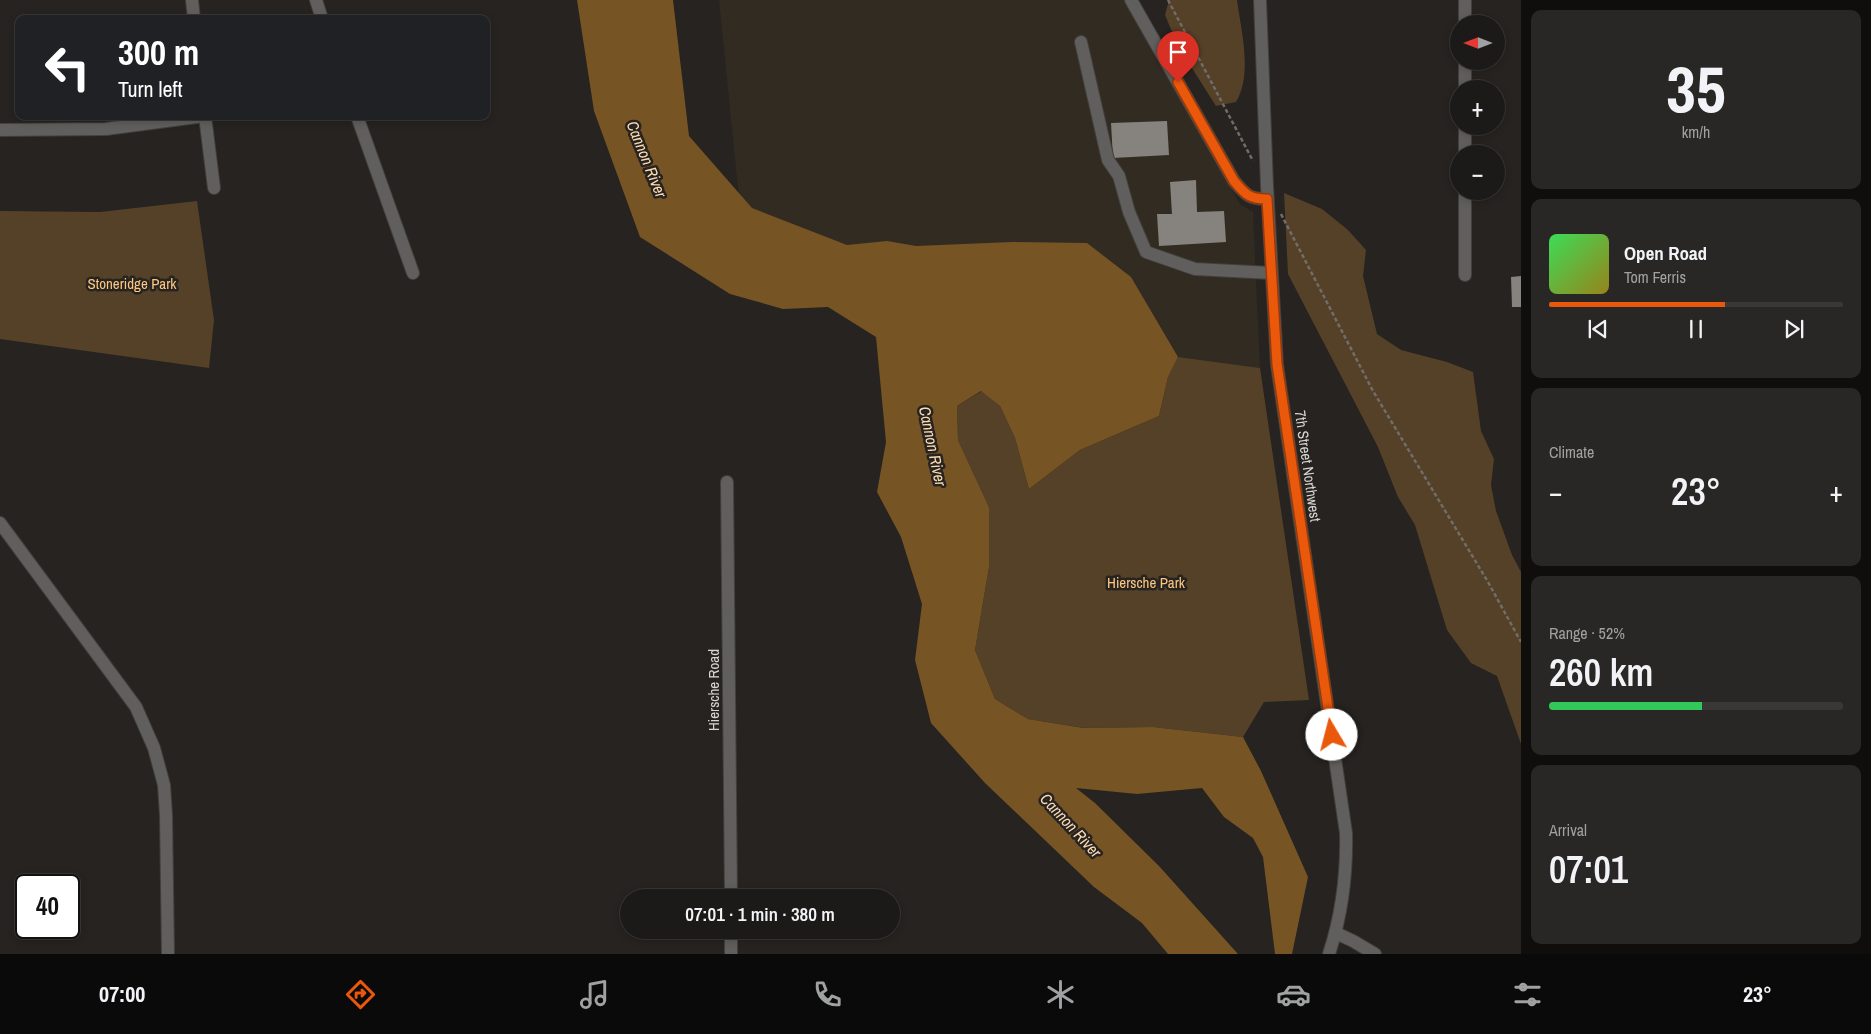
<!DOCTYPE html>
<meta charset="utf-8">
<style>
body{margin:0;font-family:"Archivo Narrow",sans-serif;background:#292725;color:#f1f3f6;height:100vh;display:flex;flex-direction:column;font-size:19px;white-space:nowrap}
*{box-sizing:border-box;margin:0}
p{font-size:16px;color:#a0a1a2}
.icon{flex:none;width:28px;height:28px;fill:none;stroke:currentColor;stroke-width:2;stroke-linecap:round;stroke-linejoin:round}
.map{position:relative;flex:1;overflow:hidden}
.side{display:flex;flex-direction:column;gap:10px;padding:10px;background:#0f0e0d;width:350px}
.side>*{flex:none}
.hud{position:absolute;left:15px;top:15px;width:475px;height:105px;border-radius:10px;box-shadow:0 2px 8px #0003,0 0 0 1px #3a3837;background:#202124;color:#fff;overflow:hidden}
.needle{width:32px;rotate:270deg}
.buttons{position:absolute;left:1450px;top:15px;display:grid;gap:10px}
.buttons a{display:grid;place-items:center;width:55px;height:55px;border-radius:50%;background:#1c1a18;box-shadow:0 2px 8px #0003,0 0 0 1px #3a3837;font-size:25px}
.speed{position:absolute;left:15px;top:874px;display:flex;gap:10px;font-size:25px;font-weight:700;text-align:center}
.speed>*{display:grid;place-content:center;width:65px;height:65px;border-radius:50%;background:#1c1a18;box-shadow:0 2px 8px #0003,0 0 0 1px #3a3837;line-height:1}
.speed .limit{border:2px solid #111;border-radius:8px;background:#fff;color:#111}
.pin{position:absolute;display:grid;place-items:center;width:42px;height:42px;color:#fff;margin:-51px -21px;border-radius:50% 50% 50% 0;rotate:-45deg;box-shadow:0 0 5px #0007}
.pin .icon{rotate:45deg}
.me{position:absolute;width:55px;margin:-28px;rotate:352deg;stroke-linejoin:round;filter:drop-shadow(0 0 4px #0008)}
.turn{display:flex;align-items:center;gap:18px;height:105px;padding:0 20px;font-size:22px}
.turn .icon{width:65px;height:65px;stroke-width:2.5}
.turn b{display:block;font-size:35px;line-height:42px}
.big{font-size:38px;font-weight:600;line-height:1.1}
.side .widget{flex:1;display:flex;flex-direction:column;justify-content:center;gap:8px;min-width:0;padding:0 18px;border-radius:10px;background:#292725}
.side .dial{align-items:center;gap:0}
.dial b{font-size:65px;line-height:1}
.song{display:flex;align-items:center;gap:15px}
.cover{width:60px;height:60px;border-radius:8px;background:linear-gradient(135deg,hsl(130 70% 55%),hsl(50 70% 35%))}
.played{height:5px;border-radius:2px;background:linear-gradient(90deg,#ea580c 60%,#3a3837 60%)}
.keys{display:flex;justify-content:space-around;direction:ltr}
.heat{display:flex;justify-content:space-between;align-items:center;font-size:28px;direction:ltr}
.charge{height:8px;border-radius:4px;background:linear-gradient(90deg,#34c759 52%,#3a3837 0)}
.trip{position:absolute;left:620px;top:889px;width:280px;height:50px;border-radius:25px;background:#1c1a18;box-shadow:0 2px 8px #0003,0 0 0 1px #3a3837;font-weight:600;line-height:50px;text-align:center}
.menu{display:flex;height:80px;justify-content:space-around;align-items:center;background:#0b0a0a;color:#a0a1a2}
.menu .icon{width:35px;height:35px}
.menu .current{color:#ea580c}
.menu b{font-size:22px;color:#f1f3f6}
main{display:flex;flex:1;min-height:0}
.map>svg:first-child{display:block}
</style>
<main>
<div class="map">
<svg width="1521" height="954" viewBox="0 0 1521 954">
<rect width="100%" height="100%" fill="#262320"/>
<polygon fill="#322b22" points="719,0 1125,0 1240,204 1253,212 1260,368 1178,357 1099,274 743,237"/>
<g fill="#554127">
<path d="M1169,0H1237C1241,30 1253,75 1236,102L1216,106L1178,46L1165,15Z"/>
<polygon points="1284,193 1322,209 1348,230 1366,250 1363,276 1377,334 1401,350 1447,362 1473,372 1481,431 1494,459 1491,485 1496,511 1512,555 1521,572 1521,744 1497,676 1471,663 1447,630 1415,525 1398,497 1378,447 1288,274"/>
<polygon points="197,201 214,320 209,368 0,339 0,211 100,212"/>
<polygon points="1178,357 1260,368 1309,700 1264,702 1243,737 1153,727 1085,728 1028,719 995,699 975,650 989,567 989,507 958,440 957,406 982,391 1000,406 1015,438 1029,489 1080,450 1159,416 1168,377"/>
</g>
<polygon fill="#765424" points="577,0 673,0 689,136 752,208 847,245 887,241 916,246 1012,242 1087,243 1131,277 1178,357 1168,377 1159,416 1080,450 1029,489 1015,438 1000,406 981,391 957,406 958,440 989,507 989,567 975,650 995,699 1028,719 1084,728 1153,727 1243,737 1261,771 1308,877 1292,954 1275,954 1263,857 1253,838 1224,817 1202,788 1137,794 1076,788 1095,803 1159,866 1238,954 1168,954 1142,923 1094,887 985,783 931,723 915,660 922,604 901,537 877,492 886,442 876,337 828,307 783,309 730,294 640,237 594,111"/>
<g fill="#86827e">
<polygon points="1167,121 1169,155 1113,158 1111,123"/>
<polygon points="1196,180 1197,212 1224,211 1226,242 1159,246 1157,214 1172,214 1170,182"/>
<polygon points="1521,276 1521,307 1512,307 1511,277"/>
</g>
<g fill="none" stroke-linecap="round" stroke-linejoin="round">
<g stroke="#42403d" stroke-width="14">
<g id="minor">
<polyline points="192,0 194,19"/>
<polyline points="316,0 322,19"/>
<path d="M1131,0L1234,181C1246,195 1249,199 1267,199"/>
<path d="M1260,0L1267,186L1277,365L1346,833C1347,875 1342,914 1329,954"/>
<polyline points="1465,0 1465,24"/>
<polyline points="1081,42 1108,160 1119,176 1129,212 1146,252 1195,269 1271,273"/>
<polyline points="1465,61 1465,89"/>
<polyline points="205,116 214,188"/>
<polyline points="357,116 413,273"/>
<polyline points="1465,126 1465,154"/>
<polyline points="0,130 106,129 204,116"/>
<polyline points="1465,191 1465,275"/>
<polyline points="727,482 731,898"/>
<polyline points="0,523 136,707 154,748 164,785 166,815 168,954"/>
<polyline points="731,930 731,954"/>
<polyline points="1336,933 1353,941 1375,954"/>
</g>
</g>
<g stroke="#706d6a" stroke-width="2.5" stroke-dasharray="4 2.5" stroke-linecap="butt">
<polyline points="1168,0 1253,161"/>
<polyline points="1281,214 1373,391 1488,582 1521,642"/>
</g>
<use href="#minor" stroke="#605f5d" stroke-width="12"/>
</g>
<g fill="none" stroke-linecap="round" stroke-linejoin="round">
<g stroke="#983908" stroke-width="12">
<path id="route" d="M1178,82L1234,181C1246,195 1249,199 1267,199L1277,364L1332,735"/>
</g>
<use href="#route" stroke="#ea580c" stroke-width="9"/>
</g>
<g text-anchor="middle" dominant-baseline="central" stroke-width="5" stroke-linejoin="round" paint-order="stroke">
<g font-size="15" fill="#fec780" stroke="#262320">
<text x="132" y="283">Stoneridge Park</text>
<text x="1146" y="582">Hiersche Park</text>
</g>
<g font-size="15" fill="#d8d6d3" stroke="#262320">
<text transform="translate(1308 466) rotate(82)">7th Street Northwest</text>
<text transform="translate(713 690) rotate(-90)">Hiersche Road</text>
</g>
<g font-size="16" font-style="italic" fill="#fcdbb2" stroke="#262320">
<text transform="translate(647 159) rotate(68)">Cannon River</text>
<text transform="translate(933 446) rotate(78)">Cannon River</text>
<text transform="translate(1071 825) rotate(47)">Cannon River</text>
</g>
</g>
</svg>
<div class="buttons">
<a><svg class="needle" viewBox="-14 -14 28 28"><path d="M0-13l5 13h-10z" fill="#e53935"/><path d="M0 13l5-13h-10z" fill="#a0a1a2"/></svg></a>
<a>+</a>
<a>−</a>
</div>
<div class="speed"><div class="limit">40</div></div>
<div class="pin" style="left:1178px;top:82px;background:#d93025"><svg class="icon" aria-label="arrive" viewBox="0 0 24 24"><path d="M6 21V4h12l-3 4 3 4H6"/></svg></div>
<svg class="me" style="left:1332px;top:735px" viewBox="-20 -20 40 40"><circle r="19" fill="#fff"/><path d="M0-13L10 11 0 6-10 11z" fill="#ea580c"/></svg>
<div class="trip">07:01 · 1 min · 380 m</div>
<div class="hud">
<div class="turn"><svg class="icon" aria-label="left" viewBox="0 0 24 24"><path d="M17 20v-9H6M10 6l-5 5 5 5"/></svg><div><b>300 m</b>Turn left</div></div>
</div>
</div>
<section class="side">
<div class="widget dial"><b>35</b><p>km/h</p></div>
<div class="widget">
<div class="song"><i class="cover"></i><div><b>Open Road</b><p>Tom Ferris</p></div></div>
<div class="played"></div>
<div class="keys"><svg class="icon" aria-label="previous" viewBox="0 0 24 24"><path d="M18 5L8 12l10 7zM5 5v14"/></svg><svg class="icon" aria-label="pause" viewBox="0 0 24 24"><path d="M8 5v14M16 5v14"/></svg><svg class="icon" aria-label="next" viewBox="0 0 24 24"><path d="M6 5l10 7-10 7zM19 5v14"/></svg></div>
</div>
<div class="widget"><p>Climate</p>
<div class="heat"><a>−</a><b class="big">23°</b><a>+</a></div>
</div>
<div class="widget"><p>Range · 52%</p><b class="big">260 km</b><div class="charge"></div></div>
<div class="widget"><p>Arrival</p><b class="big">07:01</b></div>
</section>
</main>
<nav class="menu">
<b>07:00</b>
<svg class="icon current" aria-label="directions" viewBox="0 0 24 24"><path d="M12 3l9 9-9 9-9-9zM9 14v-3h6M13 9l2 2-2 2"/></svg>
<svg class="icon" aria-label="music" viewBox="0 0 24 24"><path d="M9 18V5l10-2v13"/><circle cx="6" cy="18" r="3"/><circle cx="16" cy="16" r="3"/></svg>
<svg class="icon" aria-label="phone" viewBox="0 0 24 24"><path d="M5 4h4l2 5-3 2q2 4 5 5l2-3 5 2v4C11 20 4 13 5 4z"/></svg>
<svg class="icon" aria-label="climate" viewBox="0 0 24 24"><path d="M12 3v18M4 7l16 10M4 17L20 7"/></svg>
<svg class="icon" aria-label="car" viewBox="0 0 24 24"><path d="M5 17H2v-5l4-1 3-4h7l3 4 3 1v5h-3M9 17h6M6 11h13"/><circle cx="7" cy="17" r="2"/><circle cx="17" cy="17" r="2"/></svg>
<svg class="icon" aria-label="filters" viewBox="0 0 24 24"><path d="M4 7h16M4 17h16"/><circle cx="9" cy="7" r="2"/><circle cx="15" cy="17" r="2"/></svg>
<b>23°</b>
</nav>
